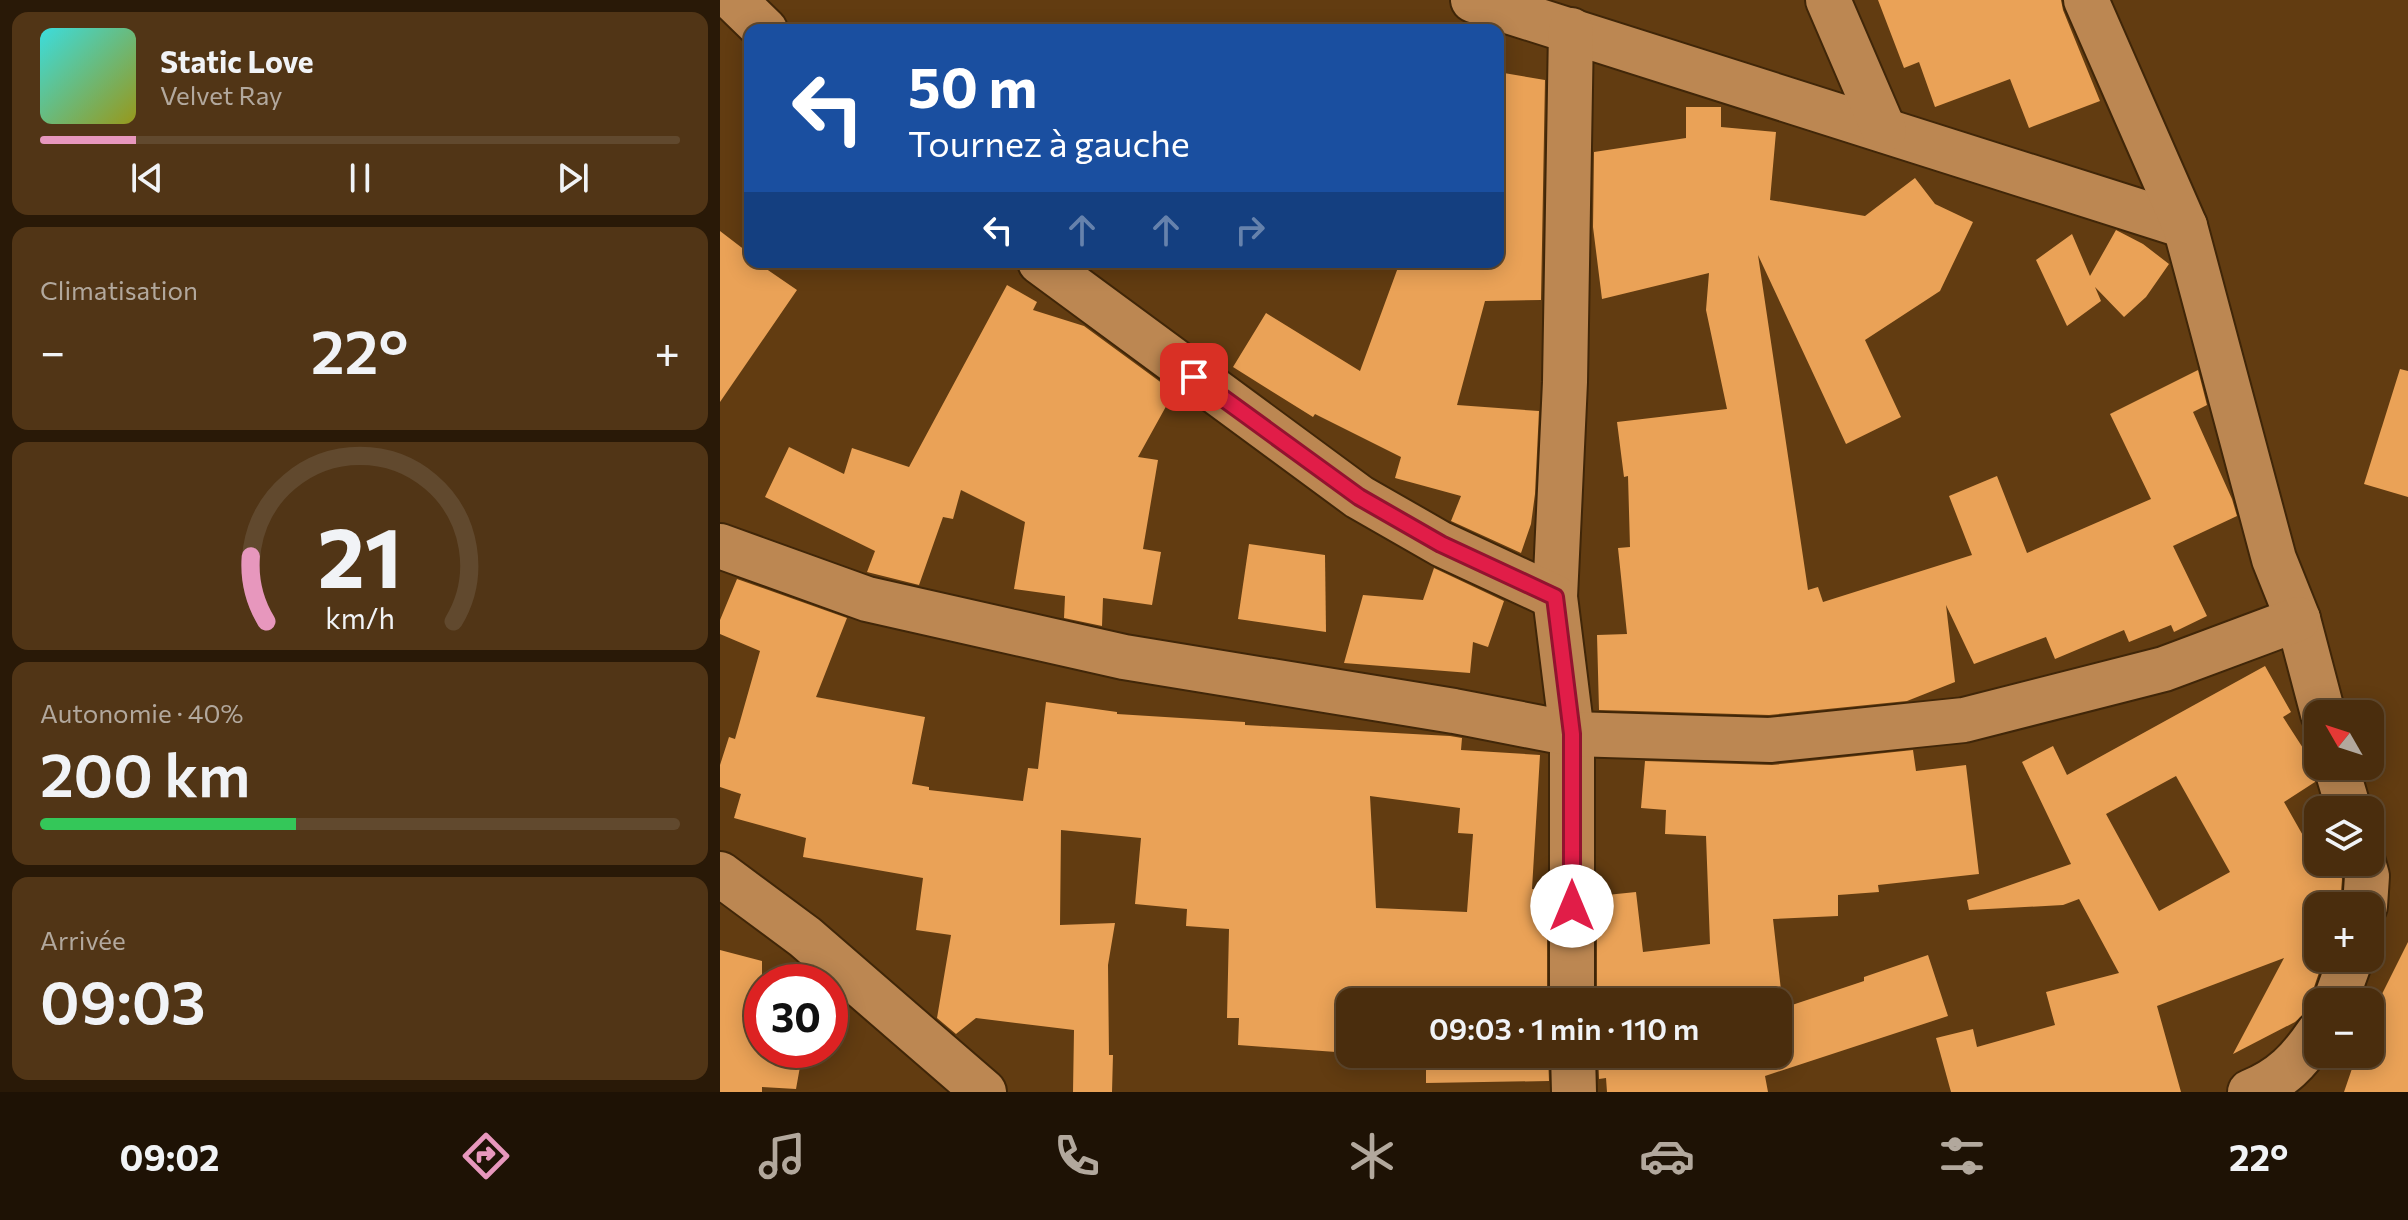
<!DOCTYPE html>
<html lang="fr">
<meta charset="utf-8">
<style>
body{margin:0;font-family:Commissioner,sans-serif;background:#513516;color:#f1f3f6;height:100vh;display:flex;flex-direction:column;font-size:30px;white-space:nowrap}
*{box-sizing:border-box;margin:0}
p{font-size:26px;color:#b2a89d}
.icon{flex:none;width:44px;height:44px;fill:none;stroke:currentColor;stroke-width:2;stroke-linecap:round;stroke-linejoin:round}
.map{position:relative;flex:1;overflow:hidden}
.drawer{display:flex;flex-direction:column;gap:12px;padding:12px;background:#291907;width:720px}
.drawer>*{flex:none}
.top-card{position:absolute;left:24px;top:24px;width:760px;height:244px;border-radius:16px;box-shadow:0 4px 20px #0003,0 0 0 2px #61492e;background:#1a4fa0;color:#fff;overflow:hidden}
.needle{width:52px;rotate:309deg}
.fabs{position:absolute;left:1584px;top:700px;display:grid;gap:16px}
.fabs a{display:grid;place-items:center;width:80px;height:80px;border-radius:16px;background:#4a2d0d;box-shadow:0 4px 20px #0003,0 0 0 2px #61492e;font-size:40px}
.speed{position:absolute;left:24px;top:964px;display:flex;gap:16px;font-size:40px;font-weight:700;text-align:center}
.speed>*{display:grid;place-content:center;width:104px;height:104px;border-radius:50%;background:#4a2d0d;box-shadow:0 4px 20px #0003,0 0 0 2px #61492e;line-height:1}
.speed .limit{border:12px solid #d22;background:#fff;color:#111}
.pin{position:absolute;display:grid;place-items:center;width:68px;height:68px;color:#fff;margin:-34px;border-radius:16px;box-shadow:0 4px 12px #0006}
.me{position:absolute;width:88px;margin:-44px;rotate:0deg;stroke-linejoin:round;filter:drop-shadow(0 0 6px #0008)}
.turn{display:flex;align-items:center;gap:28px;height:168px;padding:0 32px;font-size:36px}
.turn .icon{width:104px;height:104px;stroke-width:2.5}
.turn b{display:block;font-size:56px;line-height:68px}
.lanes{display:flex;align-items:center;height:76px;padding:0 32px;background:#0003;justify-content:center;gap:40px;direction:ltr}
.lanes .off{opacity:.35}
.big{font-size:60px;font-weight:600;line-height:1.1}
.drawer .widget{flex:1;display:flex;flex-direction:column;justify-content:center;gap:12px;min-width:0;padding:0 28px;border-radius:16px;background:#513516}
.drawer .dial{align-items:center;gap:0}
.dial svg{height:208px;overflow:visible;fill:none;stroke:#61492e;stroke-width:7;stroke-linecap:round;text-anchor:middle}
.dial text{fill:#f1f3f6;stroke:none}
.song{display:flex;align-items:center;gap:24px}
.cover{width:96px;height:96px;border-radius:12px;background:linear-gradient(135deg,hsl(180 70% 55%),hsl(60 70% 35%))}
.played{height:8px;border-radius:4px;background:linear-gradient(90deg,#e797bd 15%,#61492e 15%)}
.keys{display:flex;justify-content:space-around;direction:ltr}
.heat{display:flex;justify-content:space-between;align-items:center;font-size:44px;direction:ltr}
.charge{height:12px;border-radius:6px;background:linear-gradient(90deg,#34c759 40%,#61492e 0)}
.trip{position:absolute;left:616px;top:988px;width:456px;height:80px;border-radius:16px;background:#4a2d0d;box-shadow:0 4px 20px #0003,0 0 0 2px #61492e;font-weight:600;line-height:80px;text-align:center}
.tabs{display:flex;height:128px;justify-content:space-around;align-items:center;background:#1e1205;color:#b2a89d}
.tabs .icon{width:56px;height:56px}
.tabs .current{color:#e797bd}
.tabs b{font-size:36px;color:#f1f3f6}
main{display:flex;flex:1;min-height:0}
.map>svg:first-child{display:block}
</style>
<main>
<section class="drawer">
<div class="widget">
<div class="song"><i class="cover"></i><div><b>Static Love</b><p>Velvet Ray</p></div></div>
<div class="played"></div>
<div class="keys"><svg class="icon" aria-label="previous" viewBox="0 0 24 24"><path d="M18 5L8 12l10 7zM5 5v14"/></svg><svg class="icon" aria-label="pause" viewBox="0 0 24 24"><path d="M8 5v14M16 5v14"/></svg><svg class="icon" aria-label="next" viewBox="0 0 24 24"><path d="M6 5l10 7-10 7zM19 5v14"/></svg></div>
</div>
<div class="widget"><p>Climatisation</p>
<div class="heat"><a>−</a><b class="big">22°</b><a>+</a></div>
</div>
<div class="widget dial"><svg viewBox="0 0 100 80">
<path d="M14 69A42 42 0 1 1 86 69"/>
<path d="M14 69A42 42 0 0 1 8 44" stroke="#e797bd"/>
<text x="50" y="56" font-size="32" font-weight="700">21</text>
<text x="50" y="72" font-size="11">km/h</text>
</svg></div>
<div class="widget"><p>Autonomie · 40%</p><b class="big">200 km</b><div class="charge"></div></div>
<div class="widget"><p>Arrivée</p><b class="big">09:03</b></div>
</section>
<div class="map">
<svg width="1688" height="1092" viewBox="0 0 1688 1092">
<rect width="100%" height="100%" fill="#623c11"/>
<g fill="#eaa257" fill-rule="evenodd">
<polygon points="1158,0 1341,0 1343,10 1380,101 1309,128 1290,79 1215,107 1199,62 1184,68"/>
<polygon points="778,72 825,80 821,300 765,301 737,405 819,411 815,494 811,524 801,553 731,521 741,496 675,478 681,457 595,414 593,417 513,367 546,313 640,371 680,262 778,262"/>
<polygon points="966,107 1001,107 1001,127 1056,132 1050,200 1145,216 1195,178 1215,204 1253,222 1220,291 1145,340 1181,417 1126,444 1038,255 1088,590 1098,587 1103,602 1252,555 1229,496 1277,476 1307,553 1431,499 1390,414 1478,370 1487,405 1473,412 1512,499 1517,516 1453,546 1487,616 1454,632 1451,625 1409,642 1404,630 1335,659 1326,637 1254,664 1226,605 1235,682 1187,701 1049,715 879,710 877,635 907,634 898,548 910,547 908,476 904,477 897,422 1007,409 986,310 989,273 882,299 873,227 874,152 966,138"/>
<polygon points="1396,230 1423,244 1449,264 1426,297 1404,317 1375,287 1381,301 1347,326 1316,260 1352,234 1370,276"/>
<polygon points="0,231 30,254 30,262 41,262 44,264 42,266 77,290 0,402"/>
<polygon points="287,285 317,302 313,310 364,326 454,392 418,457 438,460 423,549 441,552 432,605 383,598 382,626 344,618 345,596 294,589 305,522 241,490 233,519 223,517 199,585 147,572 155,551 45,497 69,447 124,474 132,448 189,467"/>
<polygon points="1680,369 1688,371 1688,497 1644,484"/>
<polygon points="529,544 605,555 606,632 518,619"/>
<polygon points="714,568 784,601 768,647 753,642 750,673 624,663 643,595 703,600"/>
<path d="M17,579L127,618L96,697L205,717L192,784L209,787V790L303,801L308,768L318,769L326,702L397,712V714L525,722V725L730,736L742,738L741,750L820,755L812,889L827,891V1002H630V1053L518,1045L519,1018H507L509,929L466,926L467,909L415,904L421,838L341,830L340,925L395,923L388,965L389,1055H393L392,1092H353L354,1030L256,1018L236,1034L217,1018L231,935L196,930L203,878L83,857L86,838L14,818L21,794L0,787V765L9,737L15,739L40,651L0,634V620ZM650,796L740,808L738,833L753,834L747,912L656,908Z"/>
<path d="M1545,666L1571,712L1563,717L1592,762L1595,782L1564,802L1598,862H1618L1622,879L1620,906H1598V919L1590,924L1598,938V958H1604L1592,993V1009L1587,1011L1575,1022L1513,1054L1564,958L1437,1006L1461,1092H1231L1216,1038L1253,1029L1257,1047L1335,1025L1326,992L1399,973L1359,899L1343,905L1249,910L1247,900L1351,864L1302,762L1333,746L1347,775ZM1456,776L1510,872L1439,911L1386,814Z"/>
<polygon points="1193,750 1196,771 1246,765 1259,874 1158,885 1159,892 1118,895 1118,916 1053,919 1063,1008 1144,981 1144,977 1208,955 1228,1016 1045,1076 1048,1092 887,1092 886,1078 879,1079 878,1054 1058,1054 1058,1002 877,1002 877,896 916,892 923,952 990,944 986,836 945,834 946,810 921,808 925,761 1052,765"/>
<polygon points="1688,942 1688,1092 1624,1092 1637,1054 1650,1054 1650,1018"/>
<polygon points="0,950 42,961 42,1050 83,1050 76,1089 42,1087 42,1092 0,1092"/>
<polygon points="652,1054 828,1054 829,1081 706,1083 706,1057"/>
</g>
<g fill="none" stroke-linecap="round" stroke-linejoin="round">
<g stroke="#402608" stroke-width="48">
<g id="minor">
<polyline points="14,0 45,30"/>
<polyline points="753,0 1465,226"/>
<polyline points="1108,0 1164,130"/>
<polyline points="1366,0 1465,226 1554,559 1578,619 1603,714"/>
<polyline points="851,30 845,382 835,597 852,734 852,1002"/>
<polyline points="320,262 639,497 721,544 835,597"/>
<polyline points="0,546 147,599 404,657 734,711 852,734 1050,740 1244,720 1444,669 1578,619"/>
<polyline points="1616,766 1629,810"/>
<polyline points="1643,862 1647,876 1645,906"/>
<polyline points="0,874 85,937 264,1092"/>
<polyline points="1615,1002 1631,958"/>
<polyline points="853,1054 854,1092"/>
<path d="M1530,1092C1562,1079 1579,1061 1598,1033"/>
</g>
</g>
<use href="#minor" stroke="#bc8752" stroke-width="44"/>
</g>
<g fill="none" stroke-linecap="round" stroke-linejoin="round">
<g stroke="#92132f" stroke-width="20">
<polyline id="route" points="474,377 639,497 721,544 835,597 852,734 852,906"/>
</g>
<use href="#route" stroke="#e11d48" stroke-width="14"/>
</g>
</svg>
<div class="fabs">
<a><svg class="needle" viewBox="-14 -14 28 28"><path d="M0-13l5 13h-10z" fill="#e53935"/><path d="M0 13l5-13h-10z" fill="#b2a89d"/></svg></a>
<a><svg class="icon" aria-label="layers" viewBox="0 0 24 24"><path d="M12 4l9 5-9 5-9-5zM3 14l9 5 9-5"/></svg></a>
<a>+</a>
<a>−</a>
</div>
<div class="speed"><div class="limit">30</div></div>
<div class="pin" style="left:474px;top:377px;background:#d93025"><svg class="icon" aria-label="arrive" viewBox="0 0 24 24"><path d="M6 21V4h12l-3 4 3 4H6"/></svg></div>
<svg class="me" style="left:852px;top:906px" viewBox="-20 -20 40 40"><circle r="19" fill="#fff"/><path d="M0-13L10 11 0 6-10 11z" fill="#e11d48"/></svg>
<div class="trip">09:03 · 1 min · 110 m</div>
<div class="top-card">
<div class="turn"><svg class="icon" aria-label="left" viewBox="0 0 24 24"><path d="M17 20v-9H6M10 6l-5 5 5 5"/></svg><div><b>50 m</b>Tournez à gauche</div></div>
<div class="lanes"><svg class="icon" aria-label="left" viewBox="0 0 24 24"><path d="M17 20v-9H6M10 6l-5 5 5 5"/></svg><svg class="icon off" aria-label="ahead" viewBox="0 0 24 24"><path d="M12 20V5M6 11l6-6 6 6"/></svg><svg class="icon off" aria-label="ahead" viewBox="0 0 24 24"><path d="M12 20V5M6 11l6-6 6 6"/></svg><svg class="icon off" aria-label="right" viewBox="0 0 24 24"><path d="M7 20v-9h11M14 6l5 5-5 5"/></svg></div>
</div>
</div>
</main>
<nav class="tabs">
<b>09:02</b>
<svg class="icon current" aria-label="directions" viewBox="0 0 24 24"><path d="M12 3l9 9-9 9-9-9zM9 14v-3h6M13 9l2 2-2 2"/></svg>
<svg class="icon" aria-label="music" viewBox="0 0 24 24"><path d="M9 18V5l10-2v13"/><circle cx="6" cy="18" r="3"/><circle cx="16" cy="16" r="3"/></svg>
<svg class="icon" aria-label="phone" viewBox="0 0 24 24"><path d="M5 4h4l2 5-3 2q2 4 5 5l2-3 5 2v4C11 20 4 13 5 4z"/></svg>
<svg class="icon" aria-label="climate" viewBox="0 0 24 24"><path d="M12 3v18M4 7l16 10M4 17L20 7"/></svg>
<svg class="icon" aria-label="car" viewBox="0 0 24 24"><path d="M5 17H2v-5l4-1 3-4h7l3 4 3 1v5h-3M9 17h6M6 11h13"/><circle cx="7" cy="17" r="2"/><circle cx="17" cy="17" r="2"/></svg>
<svg class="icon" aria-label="filters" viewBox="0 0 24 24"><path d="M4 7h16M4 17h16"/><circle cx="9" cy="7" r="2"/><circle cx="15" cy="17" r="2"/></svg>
<b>22°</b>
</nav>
